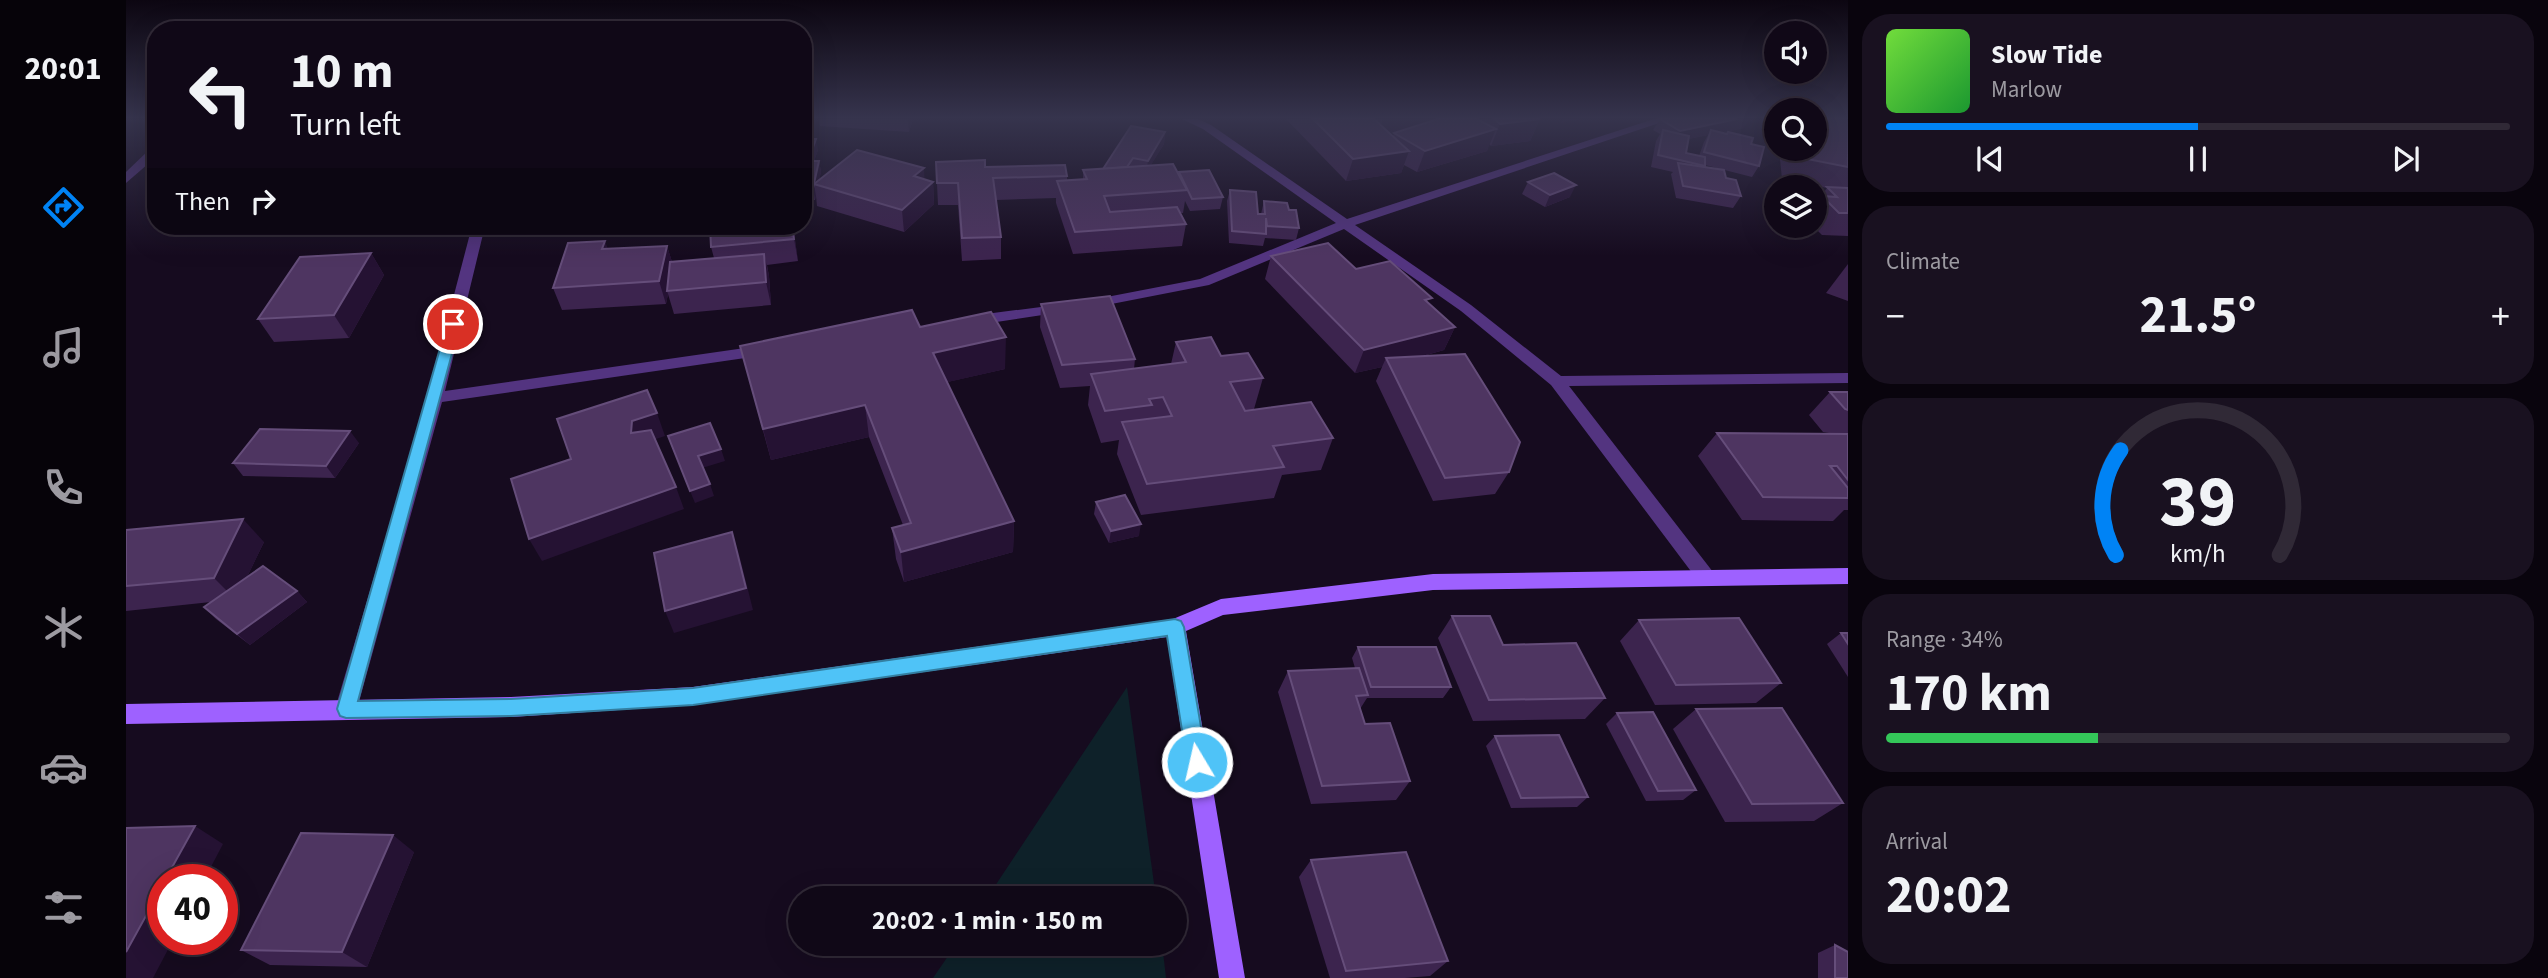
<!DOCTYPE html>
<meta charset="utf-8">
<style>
body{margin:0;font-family:"Source Sans 3",sans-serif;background:#191120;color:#f1f3f6;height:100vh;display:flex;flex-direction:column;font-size:26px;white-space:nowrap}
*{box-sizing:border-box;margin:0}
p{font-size:23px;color:#9c9aa1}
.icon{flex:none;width:38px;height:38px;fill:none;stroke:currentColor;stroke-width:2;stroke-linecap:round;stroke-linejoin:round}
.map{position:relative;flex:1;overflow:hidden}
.drawer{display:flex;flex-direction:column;gap:14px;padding:14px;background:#09040d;width:700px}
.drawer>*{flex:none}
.hud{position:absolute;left:21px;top:21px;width:665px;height:214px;border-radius:28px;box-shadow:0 7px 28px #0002,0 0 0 2px #302936;background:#100817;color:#f1f3f6;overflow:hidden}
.controls{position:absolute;left:1638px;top:21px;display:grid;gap:14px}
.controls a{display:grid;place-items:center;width:63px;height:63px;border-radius:50%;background:#100817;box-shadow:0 7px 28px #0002,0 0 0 2px #302936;font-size:35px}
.speed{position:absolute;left:21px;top:864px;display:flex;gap:14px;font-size:35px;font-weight:700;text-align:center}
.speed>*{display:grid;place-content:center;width:91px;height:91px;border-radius:50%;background:#100817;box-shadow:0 7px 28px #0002,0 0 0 2px #302936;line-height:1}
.speed .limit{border:10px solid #d22;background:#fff;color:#111}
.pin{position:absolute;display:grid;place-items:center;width:60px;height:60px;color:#fff;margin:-30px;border:4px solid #fff;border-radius:50%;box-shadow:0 2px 7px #0007}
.me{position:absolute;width:77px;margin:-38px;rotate:351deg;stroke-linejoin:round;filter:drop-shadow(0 0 5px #0008)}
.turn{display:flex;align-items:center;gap:24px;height:147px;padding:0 28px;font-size:32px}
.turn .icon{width:91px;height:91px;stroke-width:2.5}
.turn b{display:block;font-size:49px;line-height:60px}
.then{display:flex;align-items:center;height:66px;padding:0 28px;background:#0003;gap:14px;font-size:26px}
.big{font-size:52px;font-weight:700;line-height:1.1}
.drawer .tile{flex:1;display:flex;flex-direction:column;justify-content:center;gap:10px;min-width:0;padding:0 24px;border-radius:28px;background:#191120}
.drawer .dial{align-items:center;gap:0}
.dial svg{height:182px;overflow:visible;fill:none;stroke:#302936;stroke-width:7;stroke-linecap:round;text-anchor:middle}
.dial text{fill:#f1f3f6;stroke:none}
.song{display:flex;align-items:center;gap:21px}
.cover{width:84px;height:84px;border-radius:10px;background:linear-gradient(135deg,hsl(100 70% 55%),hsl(130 70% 35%))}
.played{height:7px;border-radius:4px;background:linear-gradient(90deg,#0083f5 50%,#302936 50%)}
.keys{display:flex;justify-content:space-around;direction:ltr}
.heat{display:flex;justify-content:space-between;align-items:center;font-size:38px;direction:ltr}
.charge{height:10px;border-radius:5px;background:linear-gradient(90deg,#34c759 34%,#302936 0)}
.trip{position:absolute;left:662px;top:886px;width:399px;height:70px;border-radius:35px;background:#100817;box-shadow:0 7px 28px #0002,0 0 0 2px #302936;font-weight:700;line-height:70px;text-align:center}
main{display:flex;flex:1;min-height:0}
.dock{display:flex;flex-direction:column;width:126px;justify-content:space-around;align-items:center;background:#060309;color:#9c9aa1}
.dock .icon{width:49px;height:49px}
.dock .active{color:#0083f5}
.dock b{font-size:32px;color:#f1f3f6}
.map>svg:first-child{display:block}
</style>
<main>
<nav class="dock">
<b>20:01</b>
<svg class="icon active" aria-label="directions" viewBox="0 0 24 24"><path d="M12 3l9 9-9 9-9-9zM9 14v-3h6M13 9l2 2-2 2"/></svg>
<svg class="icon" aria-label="music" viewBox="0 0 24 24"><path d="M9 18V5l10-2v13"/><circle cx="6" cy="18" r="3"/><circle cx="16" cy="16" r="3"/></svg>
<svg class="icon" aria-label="phone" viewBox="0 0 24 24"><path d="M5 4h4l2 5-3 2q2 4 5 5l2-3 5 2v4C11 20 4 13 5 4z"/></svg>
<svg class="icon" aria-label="climate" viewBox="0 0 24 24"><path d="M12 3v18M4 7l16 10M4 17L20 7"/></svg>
<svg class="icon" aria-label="car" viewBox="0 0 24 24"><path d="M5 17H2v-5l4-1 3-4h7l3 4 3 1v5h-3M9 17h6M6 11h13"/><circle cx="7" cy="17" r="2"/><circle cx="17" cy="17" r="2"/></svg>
<svg class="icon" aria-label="filters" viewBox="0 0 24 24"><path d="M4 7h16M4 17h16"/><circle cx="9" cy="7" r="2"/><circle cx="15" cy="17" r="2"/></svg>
</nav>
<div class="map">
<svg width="1722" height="978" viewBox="0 0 1722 978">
<rect width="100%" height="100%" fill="#160b1f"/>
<g fill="#0e2129">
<polygon points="1001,687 1030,898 861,898"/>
<polygon points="831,943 1036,943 1040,978 807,978"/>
</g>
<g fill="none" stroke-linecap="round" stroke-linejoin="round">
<g fill="#533480" fill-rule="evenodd">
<polygon points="1056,119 1072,119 1085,125 1221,219 1528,119 1545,119 1229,225 1345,305 1435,376 1722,373 1722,383 1443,386 1587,572 1589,577 1587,582 1580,585 1573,582 1425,385 1335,311 1218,229 1083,285 965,308 960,307 958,304 965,300 1074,279 1210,223 1077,129"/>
<polygon points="26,147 30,147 30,157 0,183 0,172"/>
<polygon points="346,226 359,226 319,391 640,345 648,350 640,355 316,402 231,709 227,716 220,719 213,716 209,709 301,398"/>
<polygon points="938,304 943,305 945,308 943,311 844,326 837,321 844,316"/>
</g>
<polygon fill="#9e61ff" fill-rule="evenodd" points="1722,568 1722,584 1307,590 1097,615 1060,631 1119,978 1093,978 1041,637 567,705 385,717 0,724 0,704 385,697 567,687 1047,619 1095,599 1307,574"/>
</g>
<g fill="#3c244e" fill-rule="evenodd">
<polygon points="693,119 787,119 783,132 694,126"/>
<path d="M1160,119H1414L1404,141L1365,146L1363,144L1361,151L1291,172L1278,165L1275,173L1220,181ZM1274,131L1268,133L1267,136L1262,132Z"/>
<path d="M1534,119L1618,128L1594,133L1600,134L1602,132L1625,144L1633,166L1626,177L1579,165L1578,167L1600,178L1615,196L1607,208L1550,198L1545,174L1547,172L1525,167L1530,141L1534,134L1527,130ZM1582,135L1578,142L1573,156L1560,153L1562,139Z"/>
<polygon points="1722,119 1722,236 1696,235 1687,226 1689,226 1689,204 1701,188 1656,179 1653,149 1689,149"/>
<polygon points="1039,132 1038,144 1024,166 1053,174 1053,172 1097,197 1094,209 1064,211 1059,201 1057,213 1054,213 1060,224 1056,246 947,254 930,203 930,198 870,200 875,237 875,259 836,261 832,205 812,205 810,162 941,176 941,180 957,179 957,170 977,169"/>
<polygon points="677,139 692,150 688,161 693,161 695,172 693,180 798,179 807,182 808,204 778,232 691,206 690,196 689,200 677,200"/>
<polygon points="1402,182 1444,197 1419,207 1396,194"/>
<polygon points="1104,190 1132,214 1135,214 1138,201 1163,210 1173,228 1170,240 1139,238 1137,246 1103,243 1101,201"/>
<polygon points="30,192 30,210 22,200"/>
<polygon points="667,226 672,261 641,265 643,276 645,305 548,314 542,294 540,304 436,310 427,288 482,249 541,246 546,262 588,258 585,247"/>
<polygon points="245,253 258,275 223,338 148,342 132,319"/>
<polygon points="1145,256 1230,269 1303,304 1329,327 1318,350 1297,356 1383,472 1369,494 1307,501 1250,381 1256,367 1229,373 1139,279"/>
<polygon points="1722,264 1722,301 1700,293"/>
<polygon points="915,304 1009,359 1008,369 1045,364 1050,342 1095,356 1137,378 1128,409 1207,438 1195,470 1156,475 1148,498 1015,515 991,454 993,440 975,443 962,405 964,386 934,388 914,327"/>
<polygon points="794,327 879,369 821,382 888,521 887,552 778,582 770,559 766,528 777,525 743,437 645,460 614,346"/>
<polygon points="1704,392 1722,392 1722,510 1718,510 1707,521 1616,520 1572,456 1591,433 1709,434 1697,432 1683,415"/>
<polygon points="233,443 209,478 117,476 107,463"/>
<polygon points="970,502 1013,536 983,543 968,514"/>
<polygon points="0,530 138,542 121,577 171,591 181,602 124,645 90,619 78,607 85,602 0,611"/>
<polygon points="1326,616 1377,645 1479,698 1459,719 1347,721 1312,638"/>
<polygon points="1513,620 1655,683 1630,703 1529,705 1494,641"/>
<polygon points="1715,633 1722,633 1722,677 1701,644"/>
<polygon points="1232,647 1325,687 1317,698 1241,698 1234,709 1239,724 1284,781 1270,800 1185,804 1152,692 1162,671 1229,668 1226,658"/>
<polygon points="1570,709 1717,803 1688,821 1599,822 1547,729"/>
<polygon points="1491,713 1570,790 1557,800 1520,801 1480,724"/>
<polygon points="1369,736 1462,797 1451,807 1385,808 1360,746"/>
<polygon points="288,852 241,967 144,965 115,950"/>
<polygon points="1185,860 1322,961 1304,976 1279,978 1204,978 1173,877"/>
<polygon points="1709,945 1722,978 1692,978 1692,953"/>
</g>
<g fill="#251233">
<polygon points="782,119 787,119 783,132"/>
<polygon points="1257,119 1319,119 1317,126 1252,134"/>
<polygon points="1414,119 1404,141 1365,146 1374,124"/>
<polygon points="1437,119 1458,119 1435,123"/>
<polygon points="1611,119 1623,119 1618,128 1584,135 1585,130 1582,135 1548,142 1554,131"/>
<polygon points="1370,129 1361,151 1291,172 1299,151"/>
<polygon points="1039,132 1038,144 1020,173 1022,161"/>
<polygon points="690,139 692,150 684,172 682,161"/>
<polygon points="1283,151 1275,173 1220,181 1227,159"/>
<polygon points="693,161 695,172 692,185 688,184 690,196 689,200 687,188"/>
<polygon points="798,168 799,189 807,182 808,204 778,232 776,210 788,176"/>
<polygon points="1450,185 1444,197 1419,207 1424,195"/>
<polygon points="666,226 667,226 672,261 668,239"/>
<polygon points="479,241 487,263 476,249"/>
<polygon points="541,246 548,268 541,291 542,294 540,304 533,281"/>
<polygon points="245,253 258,275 223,338 208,315"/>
<polygon points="638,254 643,276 645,305 640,282"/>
<polygon points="1329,327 1318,350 1263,365 1260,358 1256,367 1229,373 1238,350"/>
<polygon points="880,337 879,369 809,385 807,353"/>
<polygon points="739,405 743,437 645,460 637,429"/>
<polygon points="531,413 539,436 515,444 505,433 506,421"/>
<polygon points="224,431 233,443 209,478 200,466"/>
<polygon points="595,449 599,461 576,468 572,456"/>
<polygon points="584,484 588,496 569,503 564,491"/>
<polygon points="550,487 558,509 416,561 403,539"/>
<polygon points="117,519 138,542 110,600 88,578"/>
<polygon points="888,521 887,552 778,582 775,552"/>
<polygon points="1015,524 1013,536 983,543 985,531"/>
<polygon points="606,532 613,554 627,610 548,633 539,611"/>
<polygon points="171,591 181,602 124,645 111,634"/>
<polygon points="69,826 97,844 78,880 39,880"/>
<polygon points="267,835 288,852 241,967 216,952"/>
<polygon points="37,885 37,940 47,940 27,978 0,978 0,952"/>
</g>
<g fill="#4e3561" stroke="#654d7a" stroke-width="2">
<polygon points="1187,119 1248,119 1283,151 1227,159"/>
<polygon points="1312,119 1351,119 1370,129 1299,151 1268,133"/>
<polygon points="1368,119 1414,119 1374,124"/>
<polygon points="1534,119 1611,119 1554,131"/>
<polygon points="1689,119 1722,119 1722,167 1671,157 1670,149 1689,149"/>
<polygon points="1005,126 1039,132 1022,161 1007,158 1001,167 977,169"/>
<polygon points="1537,130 1563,136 1560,153 1579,157 1579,166 1532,155"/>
<polygon points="1585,130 1601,134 1602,132 1627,138 1625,144 1638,147 1633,166 1578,152"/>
<polygon points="677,139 690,139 682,161 693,161 687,188 677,188"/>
<polygon points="731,150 798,168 788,176 807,182 776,210 688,184"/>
<polygon points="859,160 859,167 939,165 941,176 867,178 875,237 836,238 832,183 811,183 810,162"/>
<polygon points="1552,163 1598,170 1600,178 1610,180 1615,196 1557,186"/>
<polygon points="1047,164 1061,190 978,196 984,212 1051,207 1060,224 949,232 931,181 961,179 957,170"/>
<polygon points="1083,170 1097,197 1066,199 1053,172"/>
<polygon points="1428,173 1450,185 1424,195 1402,182"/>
<polygon points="1701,187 1722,188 1722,213 1713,213 1696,196 1711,197"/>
<polygon points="1104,190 1130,192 1132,214 1139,214 1138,201 1161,203 1163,210 1170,210 1173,228 1141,226 1140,218 1140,234 1106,231"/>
<polygon points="30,192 30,199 22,200"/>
<polygon points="584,226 666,226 668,239 585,247"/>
<polygon points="479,241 476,249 541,246 533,281 427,288 442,243"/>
<polygon points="1202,243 1230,269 1264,261 1306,298 1299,300 1329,327 1238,350 1145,256"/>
<polygon points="245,253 208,315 132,319 174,257"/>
<polygon points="638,254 640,282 541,291 544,262"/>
<polygon points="984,296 1009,359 936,365 915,304"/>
<polygon points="786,310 794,327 865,312 880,337 807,353 888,521 775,552 766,528 785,523 739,405 637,429 614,346"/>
<polygon points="1085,337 1095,356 1122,353 1137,378 1104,382 1119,411 1185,402 1207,438 1147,446 1158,467 1021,484 996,422 1046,416 1037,397 1023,399 1026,405 979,411 965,374 1060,362 1050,342"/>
<polygon points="1339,354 1394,442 1383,472 1319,478 1260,358"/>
<polygon points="521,390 531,413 506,421 505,433 525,430 550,487 403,539 385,479 445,459 431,419"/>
<polygon points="1704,392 1722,392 1722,410 1719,409"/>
<polygon points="584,423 595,449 572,456 584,484 564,491 542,436"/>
<polygon points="134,429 224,431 200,466 107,463"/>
<polygon points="1591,433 1722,434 1722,480 1711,466 1704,466 1722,488 1722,498 1637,497"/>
<polygon points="999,495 1015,524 985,531 970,502"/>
<polygon points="117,519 88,578 0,586 0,530"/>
<polygon points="606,532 620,588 539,611 528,553"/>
<polygon points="137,566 171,591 111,634 78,607"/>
<polygon points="1326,616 1364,616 1377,645 1450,643 1479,698 1363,700"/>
<polygon points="1613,618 1655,683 1550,685 1513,620"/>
<polygon points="1715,633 1722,633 1722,644"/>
<polygon points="1232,647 1310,647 1325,687 1245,687"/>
<polygon points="1233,668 1242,695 1230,696 1239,724 1264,723 1284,781 1196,786 1162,671"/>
<polygon points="1656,708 1717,803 1626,804 1570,709"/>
<polygon points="1527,712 1570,790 1532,791 1491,713"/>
<polygon points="1433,735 1462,797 1395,798 1369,736"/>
<polygon points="69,826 39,880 37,880 37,885 0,952 0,828"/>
<polygon points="175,833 267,835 216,952 115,950"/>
<polygon points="1280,852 1322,961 1220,971 1185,860"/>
<polygon points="1709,945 1722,952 1722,978 1709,978"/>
</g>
<linearGradient id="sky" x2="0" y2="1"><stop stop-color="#0c0611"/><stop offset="0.46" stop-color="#36344d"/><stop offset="1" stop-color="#36344d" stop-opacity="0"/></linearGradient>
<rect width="1722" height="256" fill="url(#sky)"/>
<polygon fill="#4fc3f7" stroke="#337fa1" stroke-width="2" points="327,320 334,324 232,701 385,699 567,688 1049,619 1055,621 1058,627 1081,762 1078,769 1071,771 1064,769 1061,762 1041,636 567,705 385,716 220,718 214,716 211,709 321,324"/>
</svg>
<div class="controls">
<a><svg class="icon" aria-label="sound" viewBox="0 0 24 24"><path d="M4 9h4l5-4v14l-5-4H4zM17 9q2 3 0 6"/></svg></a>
<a><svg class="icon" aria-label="search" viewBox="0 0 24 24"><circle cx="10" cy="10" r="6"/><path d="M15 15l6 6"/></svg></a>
<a><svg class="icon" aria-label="layers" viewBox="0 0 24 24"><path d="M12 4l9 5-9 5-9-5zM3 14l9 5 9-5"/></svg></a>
</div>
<div class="speed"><div class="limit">40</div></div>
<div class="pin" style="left:327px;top:324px;background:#d93025"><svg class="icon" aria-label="arrive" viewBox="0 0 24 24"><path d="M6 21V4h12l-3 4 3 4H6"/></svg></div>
<svg class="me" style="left:1071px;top:762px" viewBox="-20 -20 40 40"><circle r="17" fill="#4fc3f7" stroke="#fff" stroke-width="3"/><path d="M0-11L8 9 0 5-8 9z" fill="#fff"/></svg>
<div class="trip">20:02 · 1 min · 150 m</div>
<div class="hud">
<div class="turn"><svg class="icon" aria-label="left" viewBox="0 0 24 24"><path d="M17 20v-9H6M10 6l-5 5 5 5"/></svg><div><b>10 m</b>Turn left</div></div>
<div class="then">Then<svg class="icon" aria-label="right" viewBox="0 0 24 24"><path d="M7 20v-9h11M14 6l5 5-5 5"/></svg></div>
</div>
</div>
<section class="drawer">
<div class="tile">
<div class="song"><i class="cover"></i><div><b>Slow Tide</b><p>Marlow</p></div></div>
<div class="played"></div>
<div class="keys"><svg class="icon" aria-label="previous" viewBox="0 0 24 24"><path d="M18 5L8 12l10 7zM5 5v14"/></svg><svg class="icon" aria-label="pause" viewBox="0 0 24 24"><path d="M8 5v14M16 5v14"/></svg><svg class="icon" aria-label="next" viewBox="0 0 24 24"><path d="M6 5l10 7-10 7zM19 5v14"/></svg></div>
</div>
<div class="tile"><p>Climate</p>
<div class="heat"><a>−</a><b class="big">21.5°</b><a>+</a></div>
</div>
<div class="tile dial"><svg viewBox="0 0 100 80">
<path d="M14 69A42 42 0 1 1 86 69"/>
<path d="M14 69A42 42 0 0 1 16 23" stroke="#0083f5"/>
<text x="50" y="56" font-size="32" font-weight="700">39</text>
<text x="50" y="72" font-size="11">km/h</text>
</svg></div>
<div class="tile"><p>Range · 34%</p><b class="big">170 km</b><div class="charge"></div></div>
<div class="tile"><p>Arrival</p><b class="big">20:02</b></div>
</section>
</main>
